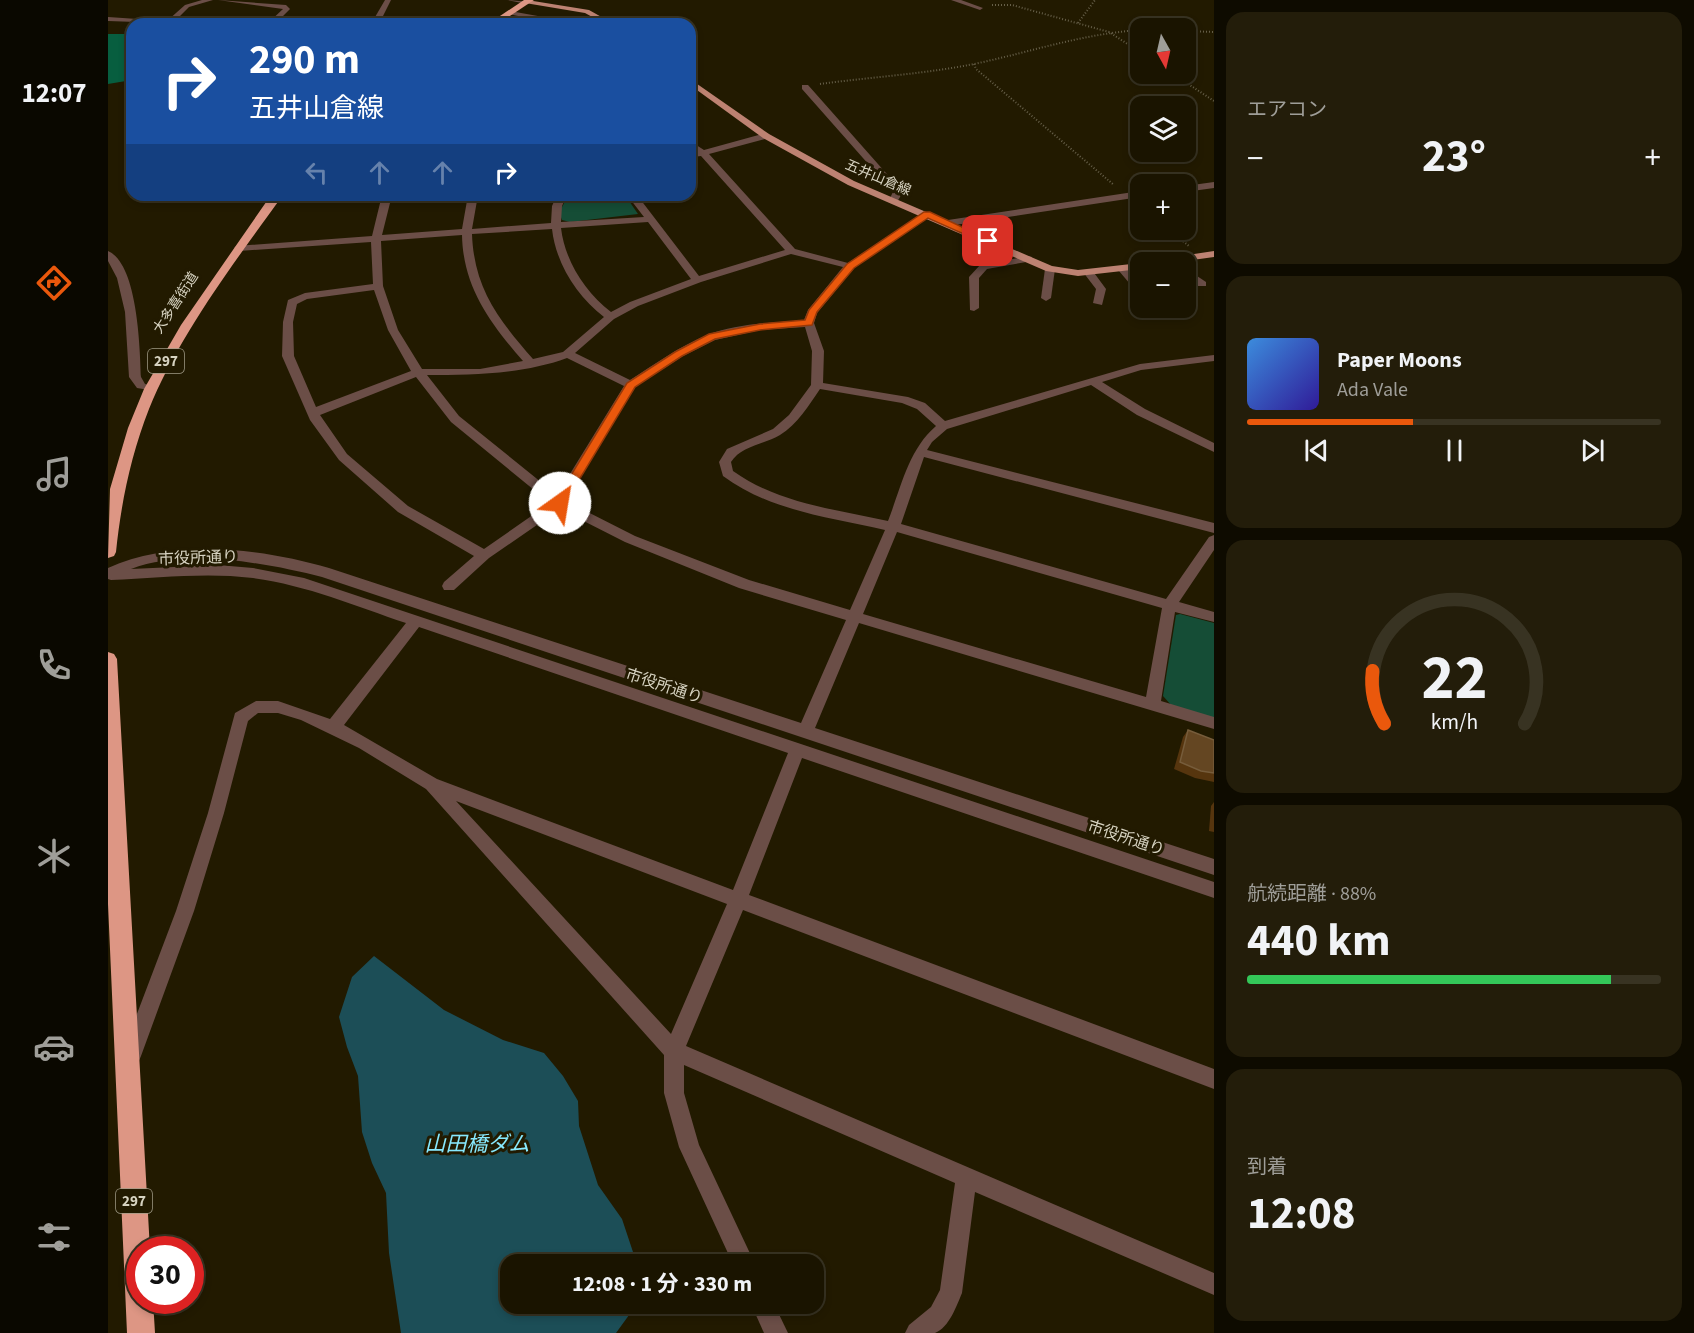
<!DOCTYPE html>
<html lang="ja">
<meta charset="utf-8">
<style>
body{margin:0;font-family:"Source Sans 3","Noto Sans JP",sans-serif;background:#231d0a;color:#f1f3f6;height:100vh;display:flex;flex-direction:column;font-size:22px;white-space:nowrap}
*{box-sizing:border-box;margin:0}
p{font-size:20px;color:#9f9e99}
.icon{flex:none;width:33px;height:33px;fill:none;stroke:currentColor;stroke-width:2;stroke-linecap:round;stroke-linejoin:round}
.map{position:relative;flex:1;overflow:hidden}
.panel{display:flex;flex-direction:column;gap:12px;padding:12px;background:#0e0b00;width:480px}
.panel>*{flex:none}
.guide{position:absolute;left:18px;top:18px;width:570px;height:183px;border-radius:18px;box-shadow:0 3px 9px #0003,0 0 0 2px #383322;background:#1a4fa0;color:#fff;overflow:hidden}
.needle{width:39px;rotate:172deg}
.tools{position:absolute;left:1022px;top:18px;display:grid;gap:12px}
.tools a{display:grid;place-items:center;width:66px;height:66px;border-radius:12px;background:#1a1400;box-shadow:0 3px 9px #0003,0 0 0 2px #383322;font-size:30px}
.speed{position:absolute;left:18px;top:1236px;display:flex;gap:12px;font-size:30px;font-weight:700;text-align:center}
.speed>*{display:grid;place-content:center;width:78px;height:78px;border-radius:50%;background:#1a1400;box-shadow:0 3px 9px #0003,0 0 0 2px #383322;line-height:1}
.speed .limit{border:9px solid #d22;background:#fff;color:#111}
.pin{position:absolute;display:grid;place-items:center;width:51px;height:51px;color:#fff;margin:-26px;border-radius:12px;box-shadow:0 3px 9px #0006}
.me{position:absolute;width:66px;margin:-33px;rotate:32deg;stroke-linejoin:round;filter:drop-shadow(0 0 4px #0008)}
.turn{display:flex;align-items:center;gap:21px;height:126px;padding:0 24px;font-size:27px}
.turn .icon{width:78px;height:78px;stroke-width:2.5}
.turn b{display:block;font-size:42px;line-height:51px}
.lanes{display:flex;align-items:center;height:57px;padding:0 24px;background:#0003;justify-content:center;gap:30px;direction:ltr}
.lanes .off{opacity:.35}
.big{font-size:45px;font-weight:700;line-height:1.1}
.panel .tile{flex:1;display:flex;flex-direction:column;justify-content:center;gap:9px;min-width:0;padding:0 21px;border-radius:18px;background:#231d0a}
.panel .dial{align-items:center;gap:0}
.dial svg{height:156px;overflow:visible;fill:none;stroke:#383322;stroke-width:7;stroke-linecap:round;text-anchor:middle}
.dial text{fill:#f1f3f6;stroke:none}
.song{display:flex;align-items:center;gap:18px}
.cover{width:72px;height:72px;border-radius:9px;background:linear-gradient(135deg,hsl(210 70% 55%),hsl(250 70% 35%))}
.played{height:6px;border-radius:3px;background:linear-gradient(90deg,#ea580c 40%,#383322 40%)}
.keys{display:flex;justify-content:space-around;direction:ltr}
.heat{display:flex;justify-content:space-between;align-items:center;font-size:33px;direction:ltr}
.charge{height:9px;border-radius:4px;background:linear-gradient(90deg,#34c759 88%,#383322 0)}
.trip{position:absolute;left:392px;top:1254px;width:324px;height:60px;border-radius:18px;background:#1a1400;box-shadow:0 3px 9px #0003,0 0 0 2px #383322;font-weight:700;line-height:60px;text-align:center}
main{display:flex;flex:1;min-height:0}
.tab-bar{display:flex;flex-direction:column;width:108px;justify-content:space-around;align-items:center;background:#0a0800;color:#9f9e99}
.tab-bar .icon{width:42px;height:42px}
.tab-bar .active{color:#ea580c}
.tab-bar b{font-size:27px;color:#f1f3f6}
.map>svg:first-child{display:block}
</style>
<main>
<nav class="tab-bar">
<b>12:07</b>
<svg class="icon active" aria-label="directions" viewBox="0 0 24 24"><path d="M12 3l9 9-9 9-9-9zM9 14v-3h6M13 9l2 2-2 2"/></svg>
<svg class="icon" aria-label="music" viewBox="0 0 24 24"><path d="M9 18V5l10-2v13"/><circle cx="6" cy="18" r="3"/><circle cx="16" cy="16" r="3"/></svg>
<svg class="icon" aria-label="phone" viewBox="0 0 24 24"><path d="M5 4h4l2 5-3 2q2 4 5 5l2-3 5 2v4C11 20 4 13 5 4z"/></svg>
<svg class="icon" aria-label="climate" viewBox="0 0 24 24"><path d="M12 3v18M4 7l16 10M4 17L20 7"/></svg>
<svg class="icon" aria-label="car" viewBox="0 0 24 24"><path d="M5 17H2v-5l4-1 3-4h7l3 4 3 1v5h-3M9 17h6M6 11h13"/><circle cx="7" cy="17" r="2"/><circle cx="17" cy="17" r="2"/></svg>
<svg class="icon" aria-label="filters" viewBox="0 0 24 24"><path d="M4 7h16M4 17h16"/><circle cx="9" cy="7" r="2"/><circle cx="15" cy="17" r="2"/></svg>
</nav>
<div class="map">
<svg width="1106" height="1333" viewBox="0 0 1106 1333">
<rect width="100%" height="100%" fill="#221a00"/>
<g fill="#154d36">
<polygon points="465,195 517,195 530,214 462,222 454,220 451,212 458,200"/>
<polygon points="1072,614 1106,623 1106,718 1064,706 1055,696 1068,615"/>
</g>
<polygon fill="#075e3f" points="0,34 24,34 24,80 0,84"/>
<polygon fill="#1c4e57" points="266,956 336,1010 395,1040 436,1053 455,1076 470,1101 471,1126 490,1185 514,1219 529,1264 402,1264 402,1304 529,1304 508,1333 293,1333 281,1253 278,1193 264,1163 254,1132 250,1076 239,1047 231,1017 244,977"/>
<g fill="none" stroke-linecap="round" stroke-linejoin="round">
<g stroke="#665f48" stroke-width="2" stroke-dasharray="1 2" stroke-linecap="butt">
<polyline points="884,5 904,5 1001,32 1032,52"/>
<polyline points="970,23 987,0"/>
<polyline points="1077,31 1106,32"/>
<polyline points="866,64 868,69 1006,185"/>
<polyline points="1065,74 1106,101"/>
<path d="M712,84C763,77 816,74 866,64C923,52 973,34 1032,30"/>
<polyline points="1061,230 1081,246"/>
</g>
<g fill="#6b4e47" fill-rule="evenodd">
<polygon points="94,0 105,0 81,7 67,21 85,24 0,21 0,17 59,21 77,5"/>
<polygon points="110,0 178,5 182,9 167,24 159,24 175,9"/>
<polygon points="277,0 283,0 271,24 263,24"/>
<polygon points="399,0 422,2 419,4"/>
<polygon points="843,0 853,0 875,8 872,10"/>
<polygon points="402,11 452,20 456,22 451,24 400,14"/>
<polygon points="694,85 700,85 793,190 795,192 789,202 783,202 781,200 785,192 694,89"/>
<path d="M658,133L661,134V138L601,154L687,249L740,263L816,212L824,214L746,268L709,313L706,323L716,351L715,383L800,397L817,403L837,421L1032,364L1106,355V361L1033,370L994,382L1037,409L1106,443V452L1029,415L983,385L839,429L824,442L819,450L1106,523V533L816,457L793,524L1058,599L1101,537L1106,535V550L1071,602L1106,612V622L1067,612L1053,701L1106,717V729L751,623L707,728L1106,859V875L214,577C158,563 79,548 23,569L110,565L145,568L196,578L1106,882V898L694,758L641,895L1106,1069V1089L635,910L578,1046L1106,1273V1295L867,1192L854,1293C849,1305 841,1328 827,1333C819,1333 806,1333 797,1333L801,1325L823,1307L832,1290L847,1183L576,1065V1093L591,1145L647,1264H625L571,1147L556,1093V1055L318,789L251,748L193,720L170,713H150L140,721L116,813L86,911L33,1056L30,1063L23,1066L16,1063L13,1056L68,911L100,813L127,713L148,701H170L222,719L298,623C248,606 198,585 145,578C98,572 50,578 3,580L0,579V568C66,538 153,548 221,568L693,723L738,620L631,588L517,542L452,509L381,558L346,590H336L334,586L336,582L366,556L290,512L231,460L202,420L174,356L175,322L180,300L197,293L265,284L263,242L131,251L126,248L128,246L264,236L274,195H284L274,235L354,229L360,195H370L364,229L443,223L444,206L449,195H459L454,206L453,222L536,217L519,195H529L591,276L677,250L593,156L585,157V153L588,152L582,148V141L596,150ZM540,222L583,279L522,302L503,312C477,292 457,261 453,228ZM444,229C448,264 469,296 496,317L455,352L425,359C391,320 366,289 364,234ZM354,235C355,287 382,323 415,361L372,369H314L290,330L275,286L273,241ZM683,254L735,267L700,310L696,320C665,323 629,323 599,335C572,346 547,364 522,380L467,353L506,319L530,306L593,282ZM266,290L280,330L303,371L208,407L186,356L185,322L189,304L199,299ZM697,327L704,351L703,385L681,415L665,429L619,449L611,462L615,476C662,511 721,517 777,530L742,610L641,580L527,536L458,501L527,387L575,356L607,340L652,330ZM459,358L516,386L449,495L351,416L319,375C364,375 416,374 459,358ZM308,377L343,422L442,503L376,549L300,506L239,454L212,415ZM712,389L794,403L809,409L828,426C800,450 793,488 780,521C727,509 671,504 625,471L623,462C633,446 657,444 672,435C689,425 701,405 712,389ZM789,532L1054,608L1038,697L755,614ZM311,627L680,753L625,890L329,779L236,725ZM348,801L619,904L563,1034Z"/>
<polygon points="1106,182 1106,188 1077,192 1077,186"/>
<polygon points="1032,191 1032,197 840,226 835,223 840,220"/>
<path d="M0,251C30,264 32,349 33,377L37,384L47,387V391L29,388L21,377L17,312L9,278L0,261Z"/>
<polygon points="920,256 924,257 924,261 879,269 871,278 871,308 866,311 862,310 861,277 872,265"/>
<polygon points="942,266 947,269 943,298 938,301 933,298 937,269"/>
<polygon points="1011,267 1019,267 1032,283 1032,292 1028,291 1011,271"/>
<polygon points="1077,268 1098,282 1098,286 1090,286 1077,276"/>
<polygon points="976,270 984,270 998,289 994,305 985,303 988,289 975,272"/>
<polygon points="643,1304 666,1304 680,1333 656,1333"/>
</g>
<g fill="#bd8272" fill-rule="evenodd">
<polygon points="419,0 481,10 506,24 497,24 477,13 417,3"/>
<polygon points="582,79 661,134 746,181 944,266 970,270 1032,263 1032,269 970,276 938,271 740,185 655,138 582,85"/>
<polygon points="1106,251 1106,257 1070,262 1048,262 1053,259"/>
</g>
<g fill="#dd9684" fill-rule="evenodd">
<polygon points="416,0 426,0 390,24 380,24"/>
<path d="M163,195H175C128,260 71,335 41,409C23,455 13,503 8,552L6,556L0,558L2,489L20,428L36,389L73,325Z"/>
<polygon points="0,652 6,654 9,659 42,1250 32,1250 32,1300 45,1300 47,1333 19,1333 0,904"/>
</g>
</g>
<g fill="#56350e">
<polygon points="1080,730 1106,740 1106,782 1087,778 1066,769 1075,737"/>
<polygon points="1106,802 1106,832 1101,831 1103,806"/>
</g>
<polygon fill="#644622" stroke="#765c3b" stroke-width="1.5" points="1080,730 1106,740 1106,773 1093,771 1072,762"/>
<polygon fill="#ea580c" stroke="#983908" stroke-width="1.5" points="816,212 822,212 884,241 876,243 820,218 746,268 709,312 704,325 652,330 607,339 574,356 527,387 456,505 447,505 446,503 519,383 567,352 601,334 652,324 697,320 701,310 739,264"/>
<g text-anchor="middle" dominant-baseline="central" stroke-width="6" stroke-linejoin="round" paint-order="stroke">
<g font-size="14" fill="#d7d3c1" stroke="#221a00">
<text transform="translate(770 178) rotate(23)">五井山倉線</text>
<text transform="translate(68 303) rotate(-57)">大多喜街道</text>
</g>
<g fill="#221a00" stroke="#a19c87" stroke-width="1.5">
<rect x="40" y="349" width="36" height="24" rx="4.5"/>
<rect x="8" y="1189" width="36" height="24" rx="4.5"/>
</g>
<g font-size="15" font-weight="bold" fill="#d7d3c1">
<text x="58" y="361">297</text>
<text x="26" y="1201">297</text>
</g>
<g font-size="16" fill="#d7d3c1" stroke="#221a00">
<text transform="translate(90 558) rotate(-2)">市役所通り</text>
<text transform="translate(556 686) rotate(18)">市役所通り</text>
<text transform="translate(1018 838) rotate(18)">市役所通り</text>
</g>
<g font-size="21" font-style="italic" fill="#87e9fe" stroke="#221a00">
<text x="369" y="1144">山田橋ダム</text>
</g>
</g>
</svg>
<div class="tools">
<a><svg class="needle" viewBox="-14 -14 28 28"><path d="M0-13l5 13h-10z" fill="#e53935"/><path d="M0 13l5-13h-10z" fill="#9f9e99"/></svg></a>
<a><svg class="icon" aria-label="layers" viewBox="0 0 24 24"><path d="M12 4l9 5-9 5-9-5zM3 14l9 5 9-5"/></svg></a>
<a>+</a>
<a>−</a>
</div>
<div class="speed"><div class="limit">30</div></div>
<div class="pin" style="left:880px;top:241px;background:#d93025"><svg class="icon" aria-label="arrive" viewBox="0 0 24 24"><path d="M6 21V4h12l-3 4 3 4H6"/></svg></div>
<svg class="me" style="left:452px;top:503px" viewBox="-20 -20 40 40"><circle r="19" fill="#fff"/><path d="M0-13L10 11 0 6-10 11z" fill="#ea580c"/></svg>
<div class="trip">12:08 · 1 分 · 330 m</div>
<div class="guide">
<div class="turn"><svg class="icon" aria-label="right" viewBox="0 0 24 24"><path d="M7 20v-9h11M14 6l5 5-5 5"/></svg><div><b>290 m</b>五井山倉線</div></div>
<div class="lanes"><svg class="icon off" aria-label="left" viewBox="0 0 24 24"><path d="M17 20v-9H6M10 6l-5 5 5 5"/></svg><svg class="icon off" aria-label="ahead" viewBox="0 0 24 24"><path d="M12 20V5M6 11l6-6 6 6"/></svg><svg class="icon off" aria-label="ahead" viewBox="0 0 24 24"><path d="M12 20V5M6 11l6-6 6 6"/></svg><svg class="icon" aria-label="right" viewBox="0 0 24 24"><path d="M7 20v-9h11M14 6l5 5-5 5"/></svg></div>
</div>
</div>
<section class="panel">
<div class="tile"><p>エアコン</p>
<div class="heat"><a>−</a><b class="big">23°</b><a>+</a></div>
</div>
<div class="tile">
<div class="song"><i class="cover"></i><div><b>Paper Moons</b><p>Ada Vale</p></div></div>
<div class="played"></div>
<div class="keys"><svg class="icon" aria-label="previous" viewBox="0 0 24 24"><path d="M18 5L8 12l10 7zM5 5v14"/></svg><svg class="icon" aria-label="pause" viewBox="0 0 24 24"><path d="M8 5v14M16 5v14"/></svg><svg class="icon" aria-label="next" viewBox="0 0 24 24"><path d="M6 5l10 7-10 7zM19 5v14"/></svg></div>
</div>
<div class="tile dial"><svg viewBox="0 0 100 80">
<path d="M14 69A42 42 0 1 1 86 69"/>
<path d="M14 69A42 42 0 0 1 8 42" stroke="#ea580c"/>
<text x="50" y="56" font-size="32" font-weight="700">22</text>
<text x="50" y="72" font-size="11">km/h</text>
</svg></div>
<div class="tile"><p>航続距離 · 88%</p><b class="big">440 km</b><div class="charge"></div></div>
<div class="tile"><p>到着</p><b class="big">12:08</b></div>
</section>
</main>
